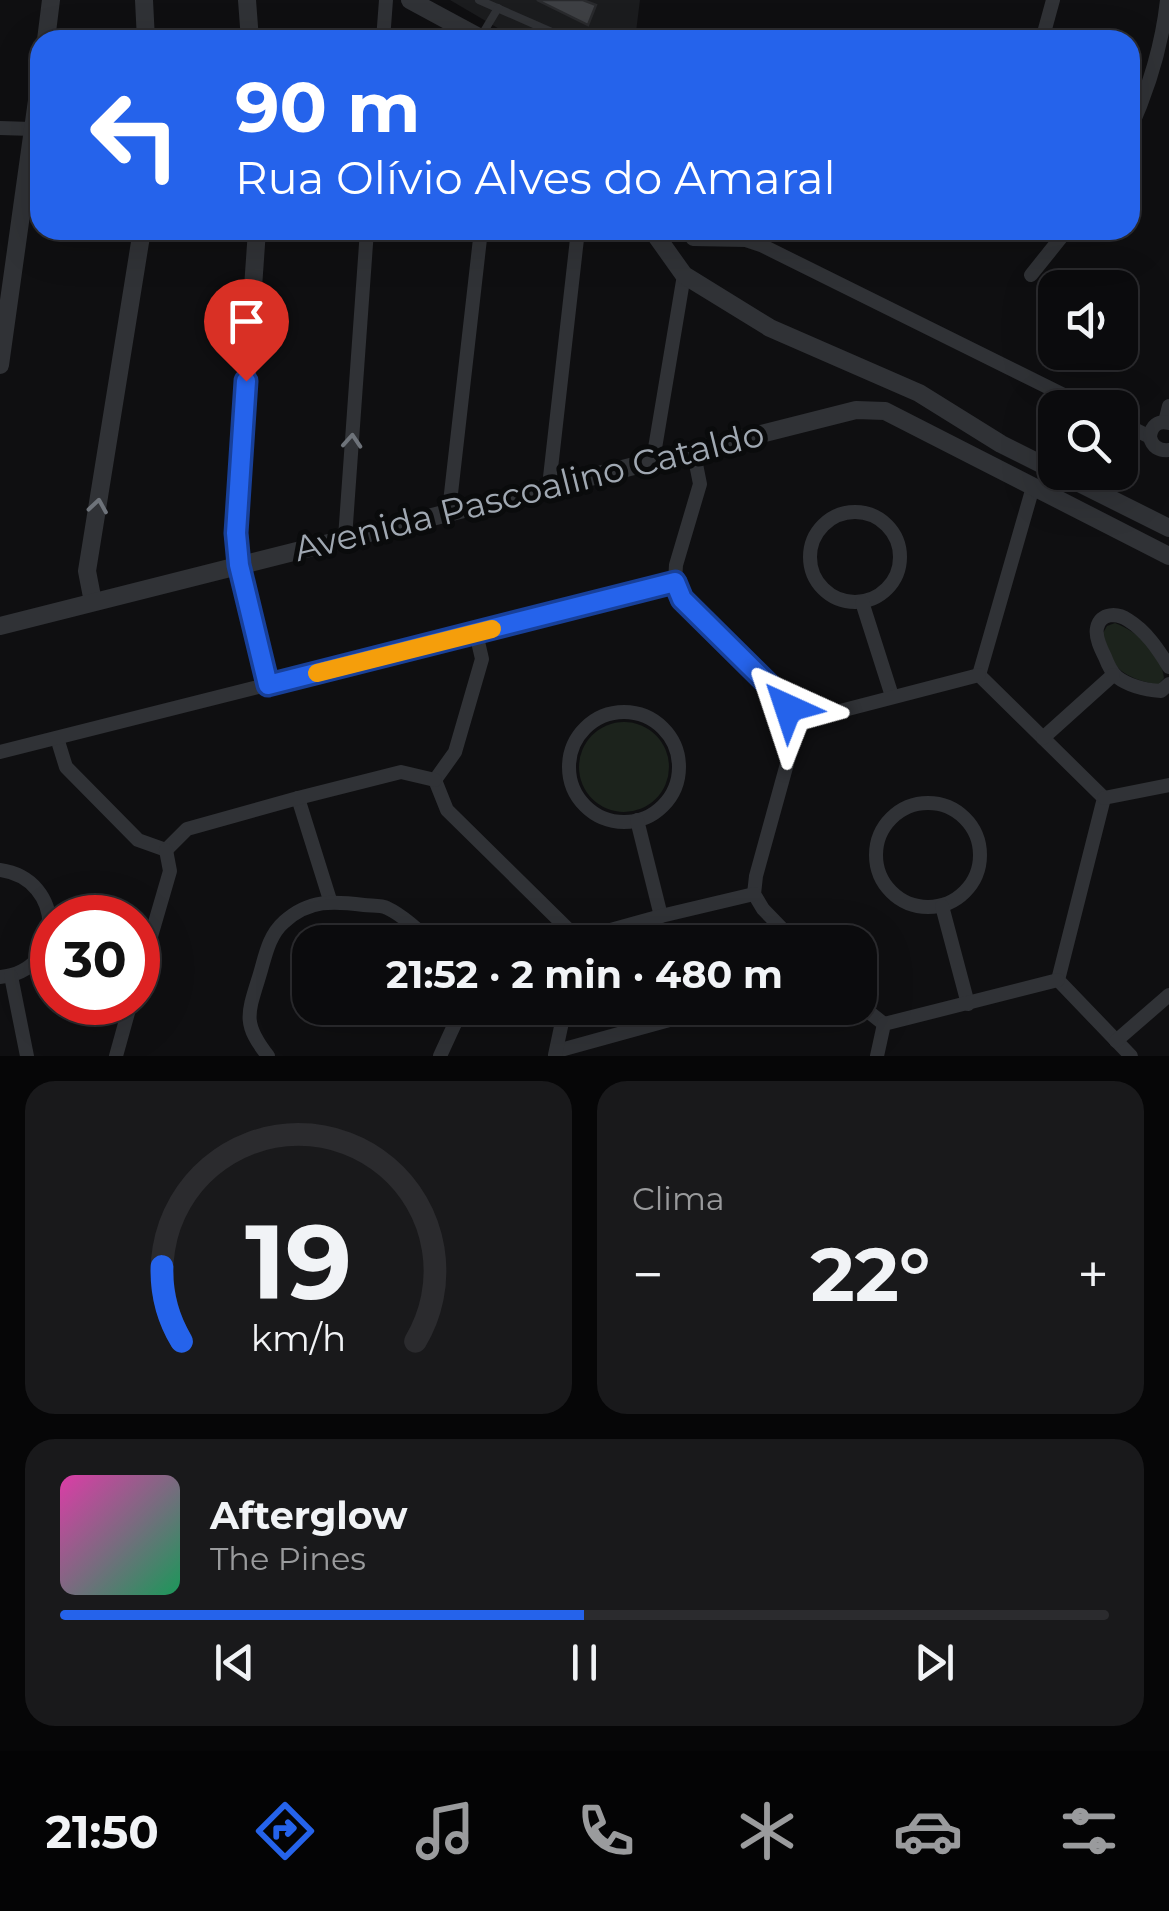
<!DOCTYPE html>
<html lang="pt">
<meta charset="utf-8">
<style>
body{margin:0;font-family:Montserrat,sans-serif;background:#19191b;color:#f1f3f6;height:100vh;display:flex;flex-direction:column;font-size:38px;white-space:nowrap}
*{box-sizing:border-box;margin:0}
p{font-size:32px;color:#9a9b9d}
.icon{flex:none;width:55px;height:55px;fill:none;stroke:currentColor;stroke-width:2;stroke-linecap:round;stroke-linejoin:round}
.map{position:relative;height:1056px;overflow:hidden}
.panel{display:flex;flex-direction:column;gap:25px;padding:25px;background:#060607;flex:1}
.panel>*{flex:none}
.hud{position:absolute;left:30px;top:30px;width:1110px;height:210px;border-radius:30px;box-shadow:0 10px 40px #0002,0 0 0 2px #2b2b2e;background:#2563eb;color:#fff;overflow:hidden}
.controls{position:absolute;left:1038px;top:270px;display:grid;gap:20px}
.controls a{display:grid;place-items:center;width:100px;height:100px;border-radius:20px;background:#0b0b0d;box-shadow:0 10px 40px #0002,0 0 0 2px #2b2b2e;font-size:50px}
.speed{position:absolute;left:30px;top:895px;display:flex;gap:20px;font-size:50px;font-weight:700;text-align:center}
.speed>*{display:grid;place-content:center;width:130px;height:130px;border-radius:50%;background:#0b0b0d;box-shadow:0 10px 40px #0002,0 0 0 2px #2b2b2e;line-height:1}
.speed .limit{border:15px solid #d22;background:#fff;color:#111}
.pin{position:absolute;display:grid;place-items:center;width:85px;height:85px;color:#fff;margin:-102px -42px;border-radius:50% 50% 50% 0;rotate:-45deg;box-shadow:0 0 10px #0007}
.pin .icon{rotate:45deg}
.me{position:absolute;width:110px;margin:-55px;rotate:318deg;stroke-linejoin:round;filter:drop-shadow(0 0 8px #0008)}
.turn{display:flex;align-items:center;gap:35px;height:210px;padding:0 40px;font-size:45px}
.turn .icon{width:130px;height:130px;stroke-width:2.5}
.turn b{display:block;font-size:70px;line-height:85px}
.big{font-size:75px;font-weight:700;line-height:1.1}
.panel .widget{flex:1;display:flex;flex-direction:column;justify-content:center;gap:15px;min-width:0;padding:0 35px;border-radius:30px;background:#19191b}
.panel .dial{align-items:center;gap:0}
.dial svg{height:260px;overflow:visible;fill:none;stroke:#2b2b2e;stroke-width:7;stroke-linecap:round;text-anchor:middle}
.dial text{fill:#f1f3f6;stroke:none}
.song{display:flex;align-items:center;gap:30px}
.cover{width:120px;height:120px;border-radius:15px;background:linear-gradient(135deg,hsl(320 70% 55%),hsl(150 70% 35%))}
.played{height:10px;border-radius:5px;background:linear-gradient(90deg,#2563eb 50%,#2b2b2e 50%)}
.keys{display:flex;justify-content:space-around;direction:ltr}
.heat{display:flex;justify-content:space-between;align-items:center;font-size:55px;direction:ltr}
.panel .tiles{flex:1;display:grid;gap:25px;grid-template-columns:1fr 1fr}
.widget:last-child{grid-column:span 2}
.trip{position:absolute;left:292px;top:925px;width:585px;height:100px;border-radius:30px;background:#0b0b0d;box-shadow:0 10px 40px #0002,0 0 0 2px #2b2b2e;font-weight:700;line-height:100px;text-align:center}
.tabs{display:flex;height:160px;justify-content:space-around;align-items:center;background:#040405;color:#9a9b9d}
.tabs .icon{width:70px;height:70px}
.tabs .active{color:#2563eb}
.tabs b{font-size:45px;color:#f1f3f6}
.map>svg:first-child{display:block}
</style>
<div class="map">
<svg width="1169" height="1056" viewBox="0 0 1169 1056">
<rect width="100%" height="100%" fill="#0f0f11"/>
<polygon fill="#1b1c1e" points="450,0 640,0 635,40 518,40"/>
<g fill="#1c231c">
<path d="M1115,623C1137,631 1161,653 1164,678L1158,685C1123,677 1111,670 1103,633L1107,626Z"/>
<circle cx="624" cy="767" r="45"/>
</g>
<polygon fill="#3e4044" stroke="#292a2d" stroke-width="2.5" points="537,0 583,0 596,5 588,25"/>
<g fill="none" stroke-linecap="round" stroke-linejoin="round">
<g stroke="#303236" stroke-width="8">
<polyline points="479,0 570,40"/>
<polyline points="480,38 498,8"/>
</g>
<g stroke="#303236" stroke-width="14">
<polyline points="383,40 386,0"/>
<polyline points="1042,40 1053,0"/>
<polyline points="0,128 32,129"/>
<path d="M1130,130C1149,88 1162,46 1167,0"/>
<polyline points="693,239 746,240 761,245 1090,408"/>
<polyline points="1031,275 1067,230"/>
<polyline points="1120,422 1150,437"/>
<polyline points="1165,422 1169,406"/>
<path d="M1169,423C1158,420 1151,426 1150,437C1152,447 1159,451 1169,450"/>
<polyline points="693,449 700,484 676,565 675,582 682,599 773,689 789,709 794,723 793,742 756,876 754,894 763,909 795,942"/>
<polyline points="653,460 684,275"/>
<polyline points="549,486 578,230"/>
<polyline points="1033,487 979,675 1104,798 1058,980 1131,1056"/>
<polyline points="449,511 481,230"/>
<circle cx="855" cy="557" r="45"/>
<polyline points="345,538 367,230"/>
<polyline points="239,565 267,685"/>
<polyline points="862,602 892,696"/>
<path d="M1169,667C1158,649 1146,631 1128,620C1118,613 1100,612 1097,628C1095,637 1101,649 1105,657C1108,665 1111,672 1117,677C1129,686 1146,690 1161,691L1169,684"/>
<circle cx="624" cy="767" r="55"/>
<polyline points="794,723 979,675"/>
<polyline points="57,738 66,767 138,840 166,850"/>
<polyline points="1043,738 1113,675"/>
<polyline points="0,752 675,582"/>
<polyline points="435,780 447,810 578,939"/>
<polyline points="435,780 455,752 482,659 476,633"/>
<polyline points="298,798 330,900"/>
<polyline points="1104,798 1169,785"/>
<circle cx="928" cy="855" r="52"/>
<polyline points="637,820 661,916"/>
<polyline points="166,850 187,829 298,798 401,772 435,780"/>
<path d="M0,870C66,879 66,971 0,977"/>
<polyline points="942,906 968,1004"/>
<polyline points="578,939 661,916 754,894"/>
<polyline points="11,976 27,1056"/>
<polyline points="138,981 170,871 166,850"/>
<polyline points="860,1005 884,1024"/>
<polyline points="1116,1041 1169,995"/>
<polyline points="557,1051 713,1008"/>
<polyline points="555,1055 565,1008"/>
<polyline points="116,1056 131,1002"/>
<path d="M268,1056C243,1024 247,1015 259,977C265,958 268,936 284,922C309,899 334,901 364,905C371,906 381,905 387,908C400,914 421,931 429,942"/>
<polyline points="440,1056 457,1019 455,1008"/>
<polyline points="877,1056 884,1024 1058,980"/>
</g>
<g stroke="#303236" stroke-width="18">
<polyline points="144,0 146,40"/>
<polyline points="247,0 250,40"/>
<polyline points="410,0 484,40"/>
<polyline points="46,40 51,0"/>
<polyline points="652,230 684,275 770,328 919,393 1001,444 1055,471"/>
<polyline points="0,365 40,79"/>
<polyline points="1057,472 1169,528"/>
<polyline points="239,565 236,533 257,230"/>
<polyline points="93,602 87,571 142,230"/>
<polyline points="0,626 856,410 885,411 1169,556"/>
</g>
</g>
<defs><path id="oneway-chevron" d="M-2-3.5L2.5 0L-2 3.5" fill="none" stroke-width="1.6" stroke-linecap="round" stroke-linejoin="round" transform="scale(2.5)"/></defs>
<g stroke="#6e737a">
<use href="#oneway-chevron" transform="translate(352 441) rotate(-86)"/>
<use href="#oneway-chevron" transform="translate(98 506) rotate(-81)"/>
</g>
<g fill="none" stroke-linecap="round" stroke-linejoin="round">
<g stroke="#184099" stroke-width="25">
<polyline id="route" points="246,381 236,533 239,565 268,685 675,582 682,599 773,689 788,708"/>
</g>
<use href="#route" stroke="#2563eb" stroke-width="18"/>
<polyline stroke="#f59e0b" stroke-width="18" points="317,673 492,629"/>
</g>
<g text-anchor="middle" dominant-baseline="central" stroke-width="10" stroke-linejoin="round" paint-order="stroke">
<g font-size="35" fill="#a0a8b2" stroke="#0a0b0c">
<text transform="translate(529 491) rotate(-14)">Avenida Pascoalino Cataldo</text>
</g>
</g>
</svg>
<div class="controls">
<a><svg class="icon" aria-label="sound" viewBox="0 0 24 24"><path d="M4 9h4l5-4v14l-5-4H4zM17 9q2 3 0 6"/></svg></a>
<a><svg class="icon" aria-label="search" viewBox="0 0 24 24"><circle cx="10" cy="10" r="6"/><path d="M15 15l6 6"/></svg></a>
</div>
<div class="speed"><div class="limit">30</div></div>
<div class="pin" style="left:246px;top:381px;background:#d93025"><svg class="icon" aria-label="arrive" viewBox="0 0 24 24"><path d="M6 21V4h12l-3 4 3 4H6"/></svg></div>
<svg class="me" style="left:788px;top:708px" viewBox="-20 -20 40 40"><path d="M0-17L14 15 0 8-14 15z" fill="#2563eb" stroke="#fff" stroke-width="4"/></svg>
<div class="trip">21:52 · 2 min · 480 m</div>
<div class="hud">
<div class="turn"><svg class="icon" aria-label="left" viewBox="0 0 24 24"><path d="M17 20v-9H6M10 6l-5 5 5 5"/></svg><div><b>90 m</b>Rua Olívio Alves do Amaral</div></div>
</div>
</div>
<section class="panel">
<div class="tiles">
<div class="widget dial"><svg viewBox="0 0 100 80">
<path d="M14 69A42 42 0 1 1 86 69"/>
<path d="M14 69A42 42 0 0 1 8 46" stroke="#2563eb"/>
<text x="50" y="56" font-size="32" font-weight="700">19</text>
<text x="50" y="72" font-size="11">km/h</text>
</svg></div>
<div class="widget"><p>Clima</p>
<div class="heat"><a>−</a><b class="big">22°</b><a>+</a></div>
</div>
<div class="widget">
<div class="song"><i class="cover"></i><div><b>Afterglow</b><p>The Pines</p></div></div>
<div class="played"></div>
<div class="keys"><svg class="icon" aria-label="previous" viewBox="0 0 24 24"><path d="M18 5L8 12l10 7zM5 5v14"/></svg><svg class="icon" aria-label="pause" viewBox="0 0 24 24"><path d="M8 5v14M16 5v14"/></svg><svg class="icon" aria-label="next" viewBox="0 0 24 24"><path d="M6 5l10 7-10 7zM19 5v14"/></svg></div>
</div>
</div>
</section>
<nav class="tabs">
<b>21:50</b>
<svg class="icon active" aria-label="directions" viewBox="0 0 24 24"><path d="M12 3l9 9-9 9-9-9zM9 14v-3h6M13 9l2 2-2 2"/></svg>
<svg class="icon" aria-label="music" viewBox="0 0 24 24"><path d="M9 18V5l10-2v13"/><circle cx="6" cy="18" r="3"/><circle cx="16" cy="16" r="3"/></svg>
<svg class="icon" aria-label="phone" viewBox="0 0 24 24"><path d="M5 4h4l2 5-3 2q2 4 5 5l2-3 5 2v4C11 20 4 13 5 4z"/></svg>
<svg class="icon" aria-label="climate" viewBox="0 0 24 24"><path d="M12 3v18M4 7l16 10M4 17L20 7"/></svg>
<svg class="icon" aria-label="car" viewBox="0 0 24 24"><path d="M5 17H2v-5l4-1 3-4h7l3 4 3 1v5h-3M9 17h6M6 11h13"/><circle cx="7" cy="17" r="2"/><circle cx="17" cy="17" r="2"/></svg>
<svg class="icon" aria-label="filters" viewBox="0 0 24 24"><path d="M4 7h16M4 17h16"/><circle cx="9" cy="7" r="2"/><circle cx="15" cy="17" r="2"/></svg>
</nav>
